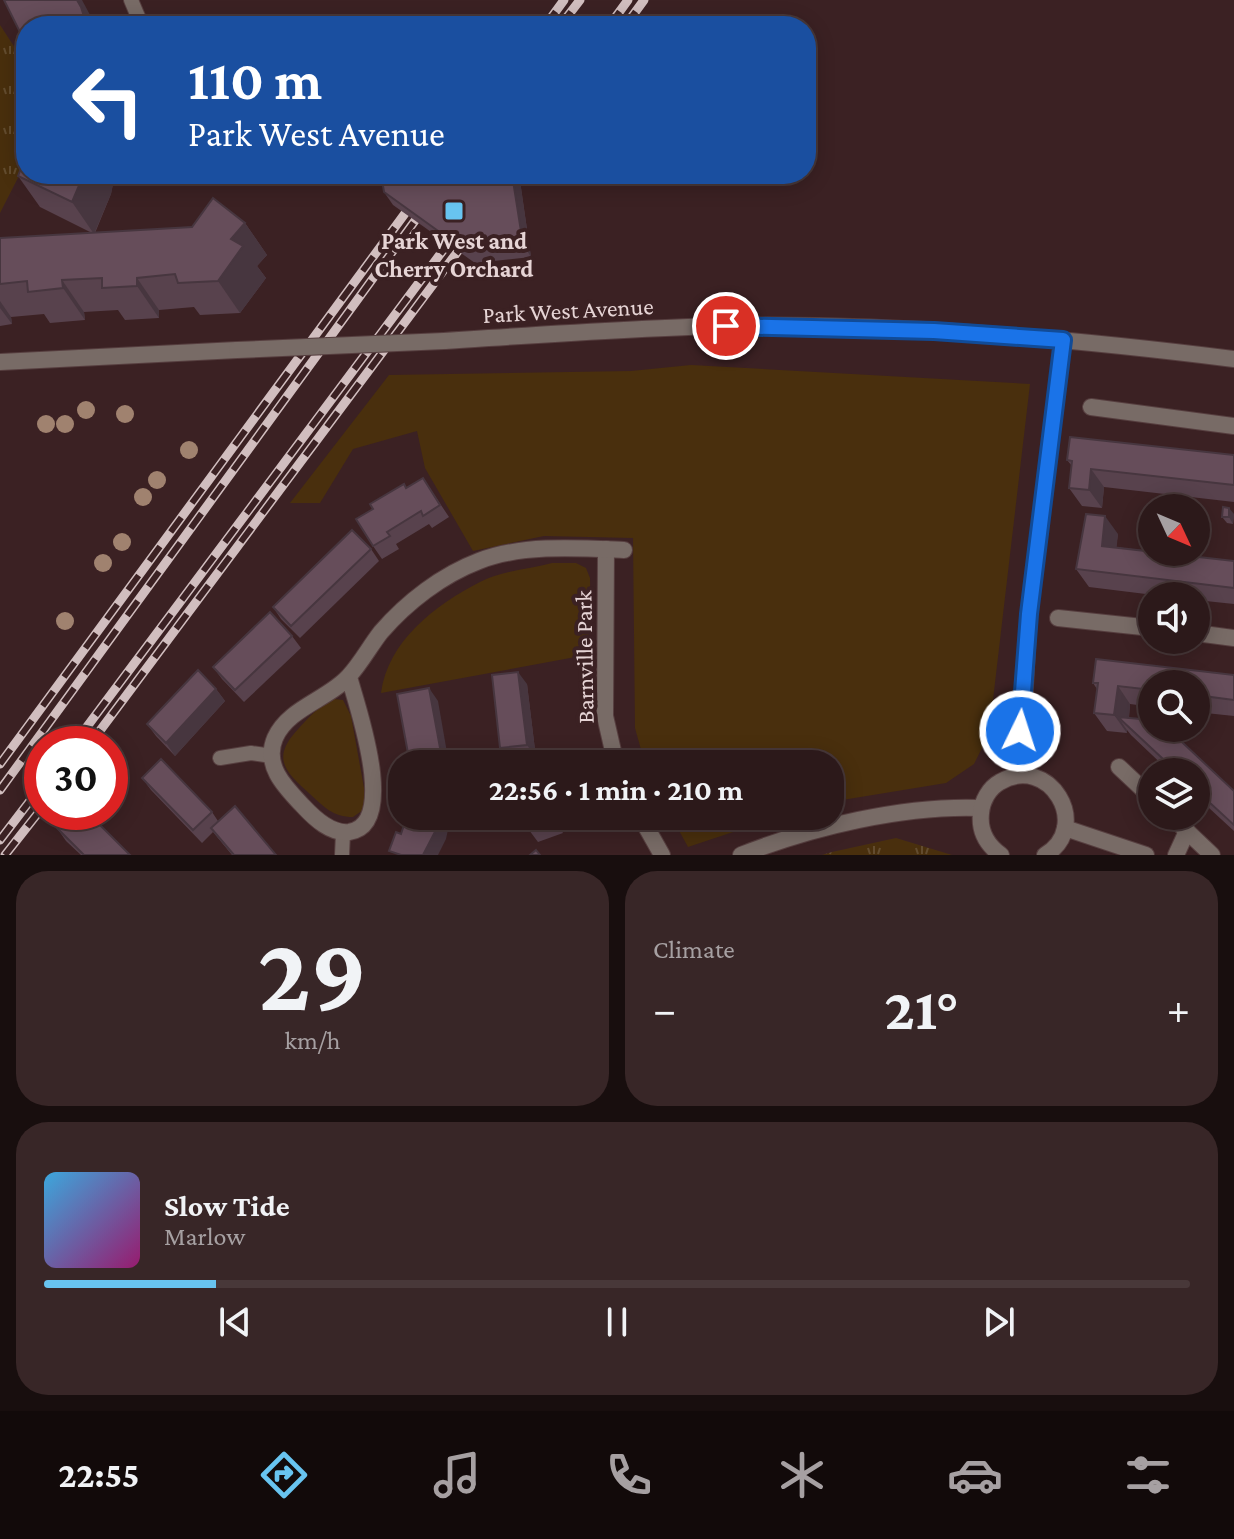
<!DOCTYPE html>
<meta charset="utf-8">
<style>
body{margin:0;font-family:"Crimson Pro",serif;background:#382627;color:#f1f3f6;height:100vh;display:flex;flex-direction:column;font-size:30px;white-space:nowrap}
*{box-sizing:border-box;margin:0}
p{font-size:26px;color:#a6a0a2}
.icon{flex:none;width:44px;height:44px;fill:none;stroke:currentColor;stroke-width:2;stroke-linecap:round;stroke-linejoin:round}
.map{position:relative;height:855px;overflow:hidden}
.details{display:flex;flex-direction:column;gap:16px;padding:16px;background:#180e0e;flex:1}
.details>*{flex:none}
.banner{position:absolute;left:16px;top:16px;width:800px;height:168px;border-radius:32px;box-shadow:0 4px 20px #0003,0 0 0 2px #483839;background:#1a4fa0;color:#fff;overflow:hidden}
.needle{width:52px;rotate:134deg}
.buttons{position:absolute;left:1138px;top:494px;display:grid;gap:16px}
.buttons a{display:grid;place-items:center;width:72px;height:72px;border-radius:50%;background:#2c191a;box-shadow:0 4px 20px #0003,0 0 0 2px #483839;font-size:40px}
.speed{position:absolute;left:24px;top:726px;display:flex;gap:16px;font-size:40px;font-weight:700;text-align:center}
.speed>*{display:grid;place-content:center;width:104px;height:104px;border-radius:50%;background:#2c191a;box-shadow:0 4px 20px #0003,0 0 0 2px #483839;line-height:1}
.speed .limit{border:12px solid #d22;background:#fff;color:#111}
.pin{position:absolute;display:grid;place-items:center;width:68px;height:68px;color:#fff;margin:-34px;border:4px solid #fff;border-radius:50%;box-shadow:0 2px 8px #0007}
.me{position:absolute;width:88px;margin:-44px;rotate:4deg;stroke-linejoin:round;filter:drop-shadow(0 0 6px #0008)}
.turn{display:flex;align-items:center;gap:28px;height:168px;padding:0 40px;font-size:36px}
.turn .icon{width:104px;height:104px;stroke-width:2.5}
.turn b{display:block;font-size:56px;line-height:68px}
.big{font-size:60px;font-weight:700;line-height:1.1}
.details .card{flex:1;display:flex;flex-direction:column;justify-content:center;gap:12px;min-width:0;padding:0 28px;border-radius:32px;background:#382627}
.details .dial{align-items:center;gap:0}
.dial b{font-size:104px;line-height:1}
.song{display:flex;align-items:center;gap:24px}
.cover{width:96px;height:96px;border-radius:12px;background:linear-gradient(135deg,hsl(200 70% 55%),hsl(320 70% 35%))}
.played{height:8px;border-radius:4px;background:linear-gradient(90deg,#68c4f0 15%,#483839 15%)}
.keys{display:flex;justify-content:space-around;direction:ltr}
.heat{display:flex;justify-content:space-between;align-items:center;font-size:44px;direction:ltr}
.details .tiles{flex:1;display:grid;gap:16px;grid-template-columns:1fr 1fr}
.card:last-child{grid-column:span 2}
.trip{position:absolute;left:388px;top:750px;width:456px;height:80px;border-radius:32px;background:#2c191a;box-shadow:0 4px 20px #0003,0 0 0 2px #483839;font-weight:700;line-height:80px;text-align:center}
.menu{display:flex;height:128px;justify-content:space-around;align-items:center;background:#120a0a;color:#a6a0a2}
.menu .icon{width:56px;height:56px}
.menu .selected{color:#68c4f0}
.menu b{font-size:36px;color:#f1f3f6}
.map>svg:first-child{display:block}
</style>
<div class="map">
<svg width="1234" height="855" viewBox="0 0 1234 855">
<defs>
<pattern id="park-tufts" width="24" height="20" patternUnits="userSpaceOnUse" patternTransform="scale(2)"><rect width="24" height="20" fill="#492f0d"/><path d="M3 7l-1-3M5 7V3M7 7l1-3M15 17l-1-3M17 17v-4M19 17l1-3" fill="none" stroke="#634c2f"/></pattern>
</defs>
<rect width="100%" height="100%" fill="#3b2123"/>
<g fill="#492f0d">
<polygon points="691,365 1030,384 989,734 974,764 946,783 830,802 830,764 645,764 635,728 633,538 544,536 473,551 425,468 417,431 353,449 320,503 290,503 389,375 631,371"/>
<path d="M552,563H576L586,568L590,578L591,645L581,656L381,693C388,641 435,605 480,582C501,571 530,569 552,563Z"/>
<path d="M334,699L343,700L351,716L366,799L363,810L353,817C333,817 324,807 310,794C283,770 271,757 300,727C310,716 319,706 334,699Z"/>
<polygon points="671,816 781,816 688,847"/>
</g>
<g fill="url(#park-tufts)">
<polygon points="0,25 17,51 26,78 26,162 0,213"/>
<polygon points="896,838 952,855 822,855 832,852"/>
</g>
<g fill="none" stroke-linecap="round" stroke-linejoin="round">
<g stroke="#563e3f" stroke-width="16">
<g id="service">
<polyline points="131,0 142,26"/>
<polyline points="220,758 251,753 272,756"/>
<polyline points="342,855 343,833"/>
</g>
</g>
<g stroke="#563e3f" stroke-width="18">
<g id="minor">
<polyline points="1091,407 1234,426"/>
<polyline points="606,549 605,716 616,764"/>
<polyline points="1058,618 1152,628"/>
<polyline points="1196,633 1234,638"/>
<path d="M349,677C357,706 399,825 349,832C331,834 315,819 303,806C286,788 263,766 275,738C288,708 329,699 349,676C361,663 370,646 381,632C407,602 442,575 479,561C522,544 579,548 624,550"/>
<polyline points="1119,767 1152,798"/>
<polyline points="1020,775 1029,614 1063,340"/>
<polyline points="640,816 662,855"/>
<polyline points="1171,816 1212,855"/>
<polyline points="1065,828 1146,855"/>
<path d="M741,855C812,827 904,805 981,808"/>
<path d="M1001,855C987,845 979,831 981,813C982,801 989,788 1000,782C1049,753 1093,826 1045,855"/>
<polyline points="1176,855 1187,831"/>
</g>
</g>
<g stroke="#563e3f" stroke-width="18">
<g id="tertiary">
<path d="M444,341C537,335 631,328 724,326C894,323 1065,338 1234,359"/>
<polyline points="0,362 237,350"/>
</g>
</g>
<use href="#service" stroke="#786b66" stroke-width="14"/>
<use href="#minor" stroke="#786b66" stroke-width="16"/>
<use href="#tertiary" stroke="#786b66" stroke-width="16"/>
<g stroke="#d1bebf" stroke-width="9">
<g id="rail">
<polyline points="545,26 564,0"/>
<polyline points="560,26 580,0"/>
<polyline points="609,26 628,0"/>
<polyline points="625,26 644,0"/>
<polyline points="74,744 462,225"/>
<polyline points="90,744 470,235"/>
<polyline points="0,764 434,174"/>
<polyline points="0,790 449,174"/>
<polyline points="0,840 42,785"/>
<polyline points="5,855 42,808"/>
</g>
</g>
<use href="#rail" stroke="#3b2123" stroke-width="6" stroke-dasharray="18" stroke-linecap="butt"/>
<g stroke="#563e3f" stroke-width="18" stroke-linecap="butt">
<polyline id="tertiary-bridge" points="237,350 444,341"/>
</g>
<use href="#tertiary-bridge" stroke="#786b66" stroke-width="16"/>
</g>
<g fill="#a0826f">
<circle cx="86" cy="410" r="9"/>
<circle cx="125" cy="414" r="9"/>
<circle cx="46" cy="424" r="9"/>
<circle cx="65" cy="424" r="9"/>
<circle cx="189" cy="450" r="9"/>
<circle cx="157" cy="480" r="9"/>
<circle cx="143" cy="497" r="9"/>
<circle cx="122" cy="542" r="9"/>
<circle cx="103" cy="563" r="9"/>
<circle cx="65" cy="621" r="9"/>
</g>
<g fill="#58424d">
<polygon points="26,174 115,174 111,194 95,233 245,223 267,255 257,266 266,278 240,313 200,315 194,307 159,310 159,318 125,320 118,310 84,312 85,320 50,323 44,314 11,317 12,324 0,326 0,238 92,233 40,207 18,176"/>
<polygon points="519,174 531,257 475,263 393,205 384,192"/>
<polygon points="1234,455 1234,502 1104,487 1102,508 1082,506 1069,488 1072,466 1067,460"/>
<polygon points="423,478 449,517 432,528 429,524 396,544 399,549 382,559 373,546 407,488"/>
<polygon points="1234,514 1233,524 1227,523 1222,517"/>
<polygon points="1118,534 1116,547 1234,561 1234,604 1196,600 1196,596 1162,596 1089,587 1076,569"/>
<polygon points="371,549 379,561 300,638 281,619 273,607"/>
<polygon points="292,636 301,648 244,702 222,679 213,667"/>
<polygon points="1234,675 1234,716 1196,712 1196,684 1152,684 1152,707 1130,704 1129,718 1234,791 1234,831 1196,796 1196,772 1170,772 1131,735 1127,730 1127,733 1107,731 1094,713 1097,689 1093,683"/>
<polygon points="527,684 536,758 532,758 536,764 508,759 500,748"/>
<polygon points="216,689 225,701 175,756 156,736 147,724"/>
<polygon points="142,778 212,812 218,821 276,855 232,855 213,832 202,843 151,790"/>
<polygon points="556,816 563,833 538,842 529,830"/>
<polygon points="57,828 130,855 81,855 66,841"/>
</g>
<g fill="#47363f">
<polygon points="77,0 82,0 96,26 87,26"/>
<polygon points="84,174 115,174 111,194 94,234 72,202"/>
<polygon points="512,174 519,174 531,257 523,244"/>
<polygon points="245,223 267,255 257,266 266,278 240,313 218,281 231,239"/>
<polygon points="137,278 159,310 159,318 137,286"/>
<polygon points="62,280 84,312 85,320 63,288"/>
<polygon points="0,301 11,317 12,324 0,308"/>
<polygon points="1091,469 1104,487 1102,508 1089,490"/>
<polygon points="1229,508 1234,514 1233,524 1229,517"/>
<polygon points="1105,516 1118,534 1115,564 1102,546"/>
<polygon points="518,672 527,684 536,758 527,745"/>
<polygon points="1118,686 1130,704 1128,726 1118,717 1127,730 1127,733 1114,715"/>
<polygon points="429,688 438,701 449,764 443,764"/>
<polygon points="216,689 225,701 175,756 166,743"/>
<polygon points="440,816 451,816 446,839 438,855 423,855"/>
<polygon points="553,816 556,816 563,833 554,820"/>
</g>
<g fill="#664d5a" stroke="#47363f" stroke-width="2">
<polygon points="4,0 77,0 81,7 87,26 26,26 26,51 22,36"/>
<polygon points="26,156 26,174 84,174 72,202 18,176"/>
<polygon points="381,174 512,174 523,244 466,251 384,192"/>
<polygon points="213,198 245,223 231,239 243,246 218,281 178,283 175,274 137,278 137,286 102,288 102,278 62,280 63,288 28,292 27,281 0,284 0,238 192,227"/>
<polygon points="1070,437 1234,455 1234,485 1091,469 1089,490 1069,488 1072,461 1067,460"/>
<polygon points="423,478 440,505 423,516 421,511 387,532 390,536 373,546 356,519 373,509 370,504 404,484 406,488"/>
<polygon points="1223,507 1229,508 1229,517 1222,517"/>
<polygon points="1086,514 1105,516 1102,546 1234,561 1234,588 1076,569"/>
<polygon points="352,530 371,549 291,626 273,607"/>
<polygon points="270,612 292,636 235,690 213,667"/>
<polygon points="1096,659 1234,675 1234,700 1196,695 1196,684 1152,684 1152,690 1118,686 1114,715 1094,713 1098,683 1093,683"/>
<polygon points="198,670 216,689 166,743 147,724"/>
<polygon points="518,672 527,745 500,748 492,675"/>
<polygon points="429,688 443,764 410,764 397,694"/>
<polygon points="1118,717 1152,720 1152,728 1167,728 1234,791 1234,825 1196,790 1196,772 1177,772"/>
<polygon points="527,751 532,764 503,764 502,761"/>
<polygon points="161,759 212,812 193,830 142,778"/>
<polygon points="235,806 276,855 234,855 211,828"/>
<polygon points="73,812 87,812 130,855 84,855 57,828"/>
<polygon points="407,816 440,816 438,826 423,855 401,855 389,851 396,832 401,834"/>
<polygon points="524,816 553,816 554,820 529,830"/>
<polygon points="536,850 540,855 530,855"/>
</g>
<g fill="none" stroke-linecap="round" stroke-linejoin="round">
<g stroke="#114b97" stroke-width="20">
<polyline id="route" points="726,326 934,331 1063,340 1029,614 1020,731"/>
</g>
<use href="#route" stroke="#1a73e8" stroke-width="14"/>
</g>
<rect fill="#68c4f0" stroke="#3b2123" stroke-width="3" x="444" y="201" width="20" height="20" rx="4"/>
<g text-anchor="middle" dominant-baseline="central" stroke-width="8" stroke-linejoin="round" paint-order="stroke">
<g font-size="24" font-weight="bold" fill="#e6d4d5" stroke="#3b2123">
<text x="454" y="240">Park West and<tspan x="454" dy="28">Cherry Orchard</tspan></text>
</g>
<g font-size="24" fill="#e6d4d5" stroke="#3b2123">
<text transform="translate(568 310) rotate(-3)">Park West Avenue</text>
<text transform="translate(584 657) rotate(-91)">Barnville Park</text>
</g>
</g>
</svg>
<div class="buttons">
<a><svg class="needle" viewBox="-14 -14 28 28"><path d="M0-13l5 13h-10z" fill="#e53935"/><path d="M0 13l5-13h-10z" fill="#a6a0a2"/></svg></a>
<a><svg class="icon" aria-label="sound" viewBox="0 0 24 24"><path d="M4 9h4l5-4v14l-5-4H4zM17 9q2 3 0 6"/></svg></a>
<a><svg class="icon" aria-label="search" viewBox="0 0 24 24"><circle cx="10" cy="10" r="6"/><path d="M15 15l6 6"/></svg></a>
<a><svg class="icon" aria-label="layers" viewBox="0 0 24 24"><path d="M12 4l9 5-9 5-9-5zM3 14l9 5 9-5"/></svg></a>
</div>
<div class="speed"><div class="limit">30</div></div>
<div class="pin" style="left:726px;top:326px;background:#d93025"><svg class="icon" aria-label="arrive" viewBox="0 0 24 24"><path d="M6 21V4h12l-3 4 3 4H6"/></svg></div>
<svg class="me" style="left:1020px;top:731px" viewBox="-20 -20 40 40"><circle r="17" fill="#1a73e8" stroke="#fff" stroke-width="3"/><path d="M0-11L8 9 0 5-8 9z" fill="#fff"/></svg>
<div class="trip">22:56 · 1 min · 210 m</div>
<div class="banner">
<div class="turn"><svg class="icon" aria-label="left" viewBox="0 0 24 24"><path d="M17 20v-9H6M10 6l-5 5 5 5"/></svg><div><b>110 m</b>Park West Avenue</div></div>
</div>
</div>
<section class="details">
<div class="tiles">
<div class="card dial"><b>29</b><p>km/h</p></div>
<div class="card"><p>Climate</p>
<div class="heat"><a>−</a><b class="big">21°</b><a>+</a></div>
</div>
<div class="card">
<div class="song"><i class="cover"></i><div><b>Slow Tide</b><p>Marlow</p></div></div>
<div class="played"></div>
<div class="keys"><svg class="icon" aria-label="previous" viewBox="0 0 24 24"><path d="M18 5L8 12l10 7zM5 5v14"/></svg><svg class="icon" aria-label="pause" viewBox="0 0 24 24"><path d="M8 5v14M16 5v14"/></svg><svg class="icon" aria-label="next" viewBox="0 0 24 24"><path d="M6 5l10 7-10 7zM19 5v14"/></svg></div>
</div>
</div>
</section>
<nav class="menu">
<b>22:55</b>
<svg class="icon selected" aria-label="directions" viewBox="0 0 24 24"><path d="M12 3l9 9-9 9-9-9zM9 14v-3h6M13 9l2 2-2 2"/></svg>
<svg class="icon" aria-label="music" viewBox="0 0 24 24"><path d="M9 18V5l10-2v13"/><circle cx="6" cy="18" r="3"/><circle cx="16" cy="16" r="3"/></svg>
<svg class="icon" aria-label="phone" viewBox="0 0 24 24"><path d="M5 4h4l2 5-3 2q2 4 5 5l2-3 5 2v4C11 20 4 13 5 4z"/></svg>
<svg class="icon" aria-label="climate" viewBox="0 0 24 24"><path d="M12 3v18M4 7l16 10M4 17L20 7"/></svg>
<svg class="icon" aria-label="car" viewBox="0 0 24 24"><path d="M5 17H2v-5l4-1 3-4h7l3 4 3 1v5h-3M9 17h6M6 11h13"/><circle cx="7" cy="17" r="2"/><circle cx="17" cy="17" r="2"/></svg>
<svg class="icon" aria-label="filters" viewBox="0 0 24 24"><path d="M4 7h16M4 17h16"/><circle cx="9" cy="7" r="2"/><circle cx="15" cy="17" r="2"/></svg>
</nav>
